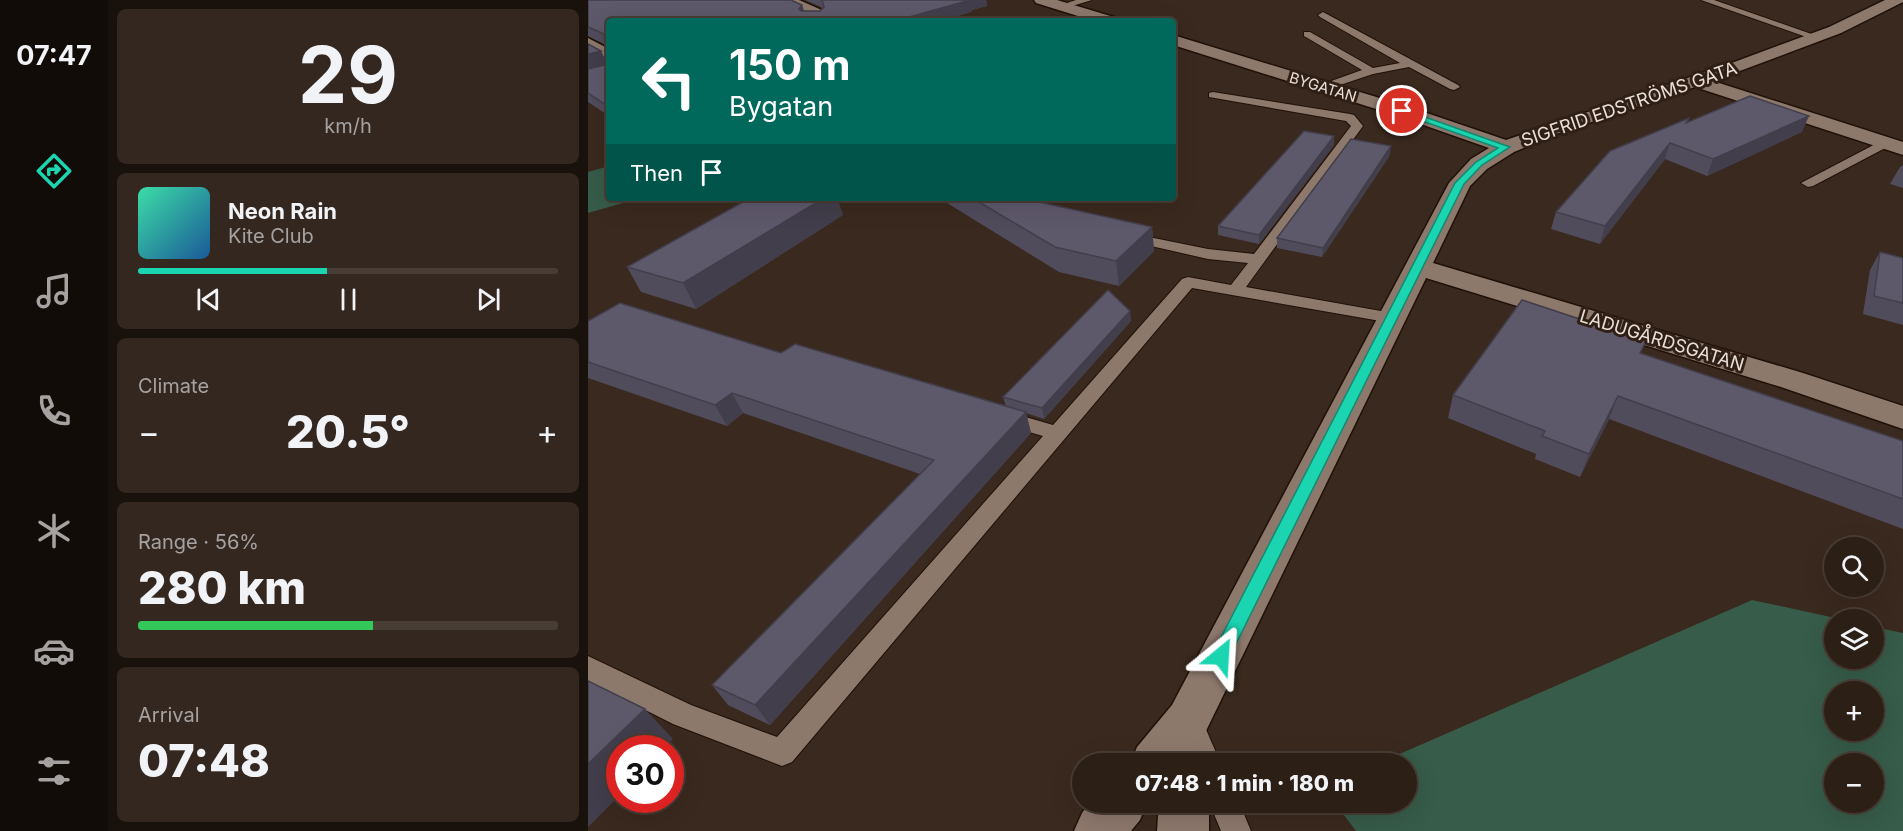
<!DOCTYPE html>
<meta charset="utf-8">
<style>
body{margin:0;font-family:Inter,sans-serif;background:#34271f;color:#f1f3f6;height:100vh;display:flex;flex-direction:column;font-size:22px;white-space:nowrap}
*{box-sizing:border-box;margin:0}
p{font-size:20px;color:#a6a2a1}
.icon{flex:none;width:33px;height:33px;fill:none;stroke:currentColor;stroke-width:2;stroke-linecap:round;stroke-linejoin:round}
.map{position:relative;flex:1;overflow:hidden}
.drawer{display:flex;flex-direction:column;gap:9px;padding:9px;background:#18110c;width:480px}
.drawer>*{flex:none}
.banner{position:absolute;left:18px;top:18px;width:570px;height:183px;border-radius:6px;box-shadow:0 6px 24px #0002,0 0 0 2px #483d35;background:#00695c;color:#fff;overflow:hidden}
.buttons{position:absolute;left:1236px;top:537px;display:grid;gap:12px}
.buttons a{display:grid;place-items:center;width:60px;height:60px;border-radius:50%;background:#2c1f16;box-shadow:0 6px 24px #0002,0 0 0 2px #483d35;font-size:30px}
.speed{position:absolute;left:18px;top:735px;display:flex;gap:12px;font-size:30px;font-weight:700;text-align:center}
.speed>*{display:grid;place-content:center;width:78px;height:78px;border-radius:50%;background:#2c1f16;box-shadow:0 6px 24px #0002,0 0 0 2px #483d35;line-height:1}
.speed .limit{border:9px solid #d22;background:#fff;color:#111}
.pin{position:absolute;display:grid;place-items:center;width:51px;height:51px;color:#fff;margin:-26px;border:3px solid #fff;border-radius:50%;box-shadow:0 2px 6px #0007}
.me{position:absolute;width:66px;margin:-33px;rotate:27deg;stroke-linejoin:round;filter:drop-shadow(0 0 4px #0008)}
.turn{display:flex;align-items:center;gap:21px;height:126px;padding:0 24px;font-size:27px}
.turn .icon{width:78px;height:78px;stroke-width:2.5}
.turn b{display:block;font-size:42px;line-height:51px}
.then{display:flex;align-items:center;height:57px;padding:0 24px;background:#0003;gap:12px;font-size:22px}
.big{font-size:45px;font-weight:800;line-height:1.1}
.drawer .tile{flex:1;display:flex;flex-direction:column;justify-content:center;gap:9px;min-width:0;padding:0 21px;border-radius:9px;background:#34271f}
.drawer .dial{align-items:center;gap:0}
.dial b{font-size:78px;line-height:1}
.song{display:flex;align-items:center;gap:18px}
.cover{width:72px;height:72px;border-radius:9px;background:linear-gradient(135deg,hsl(160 70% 55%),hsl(210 70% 35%))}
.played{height:6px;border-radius:3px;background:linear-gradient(90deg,#1bd5b1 45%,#483d35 45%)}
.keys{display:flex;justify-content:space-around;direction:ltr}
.heat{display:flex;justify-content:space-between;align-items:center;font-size:33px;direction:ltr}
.charge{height:9px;border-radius:4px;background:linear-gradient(90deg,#34c759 56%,#483d35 0)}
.trip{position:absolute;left:484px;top:753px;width:345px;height:60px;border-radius:30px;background:#2c1f16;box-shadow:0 6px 24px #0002,0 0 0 2px #483d35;font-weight:800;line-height:60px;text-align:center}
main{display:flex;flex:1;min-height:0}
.menu{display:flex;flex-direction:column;width:108px;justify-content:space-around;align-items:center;background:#120c09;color:#a6a2a1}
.menu .icon{width:42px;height:42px}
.menu .active{color:#1bd5b1}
.menu b{font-size:27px;color:#f1f3f6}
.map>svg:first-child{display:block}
</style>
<main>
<nav class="menu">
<b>07:47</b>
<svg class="icon active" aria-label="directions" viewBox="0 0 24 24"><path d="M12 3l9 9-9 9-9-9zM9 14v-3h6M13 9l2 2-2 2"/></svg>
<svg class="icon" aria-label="music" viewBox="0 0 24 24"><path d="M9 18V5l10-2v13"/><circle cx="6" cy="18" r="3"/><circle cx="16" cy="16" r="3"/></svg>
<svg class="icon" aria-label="phone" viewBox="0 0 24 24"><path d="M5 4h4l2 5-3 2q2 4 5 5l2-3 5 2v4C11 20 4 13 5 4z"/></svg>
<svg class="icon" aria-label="climate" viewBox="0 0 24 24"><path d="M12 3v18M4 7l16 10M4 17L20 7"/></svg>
<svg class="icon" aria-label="car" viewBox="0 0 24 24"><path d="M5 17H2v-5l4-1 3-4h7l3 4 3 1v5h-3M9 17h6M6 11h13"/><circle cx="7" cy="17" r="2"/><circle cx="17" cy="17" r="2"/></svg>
<svg class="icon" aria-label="filters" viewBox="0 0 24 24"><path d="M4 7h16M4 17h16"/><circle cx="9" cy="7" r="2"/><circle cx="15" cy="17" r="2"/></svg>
</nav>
<section class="drawer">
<div class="tile dial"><b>29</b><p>km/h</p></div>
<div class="tile">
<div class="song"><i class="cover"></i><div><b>Neon Rain</b><p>Kite Club</p></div></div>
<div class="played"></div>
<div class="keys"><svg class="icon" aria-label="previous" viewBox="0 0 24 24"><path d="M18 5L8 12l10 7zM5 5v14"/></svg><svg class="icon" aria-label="pause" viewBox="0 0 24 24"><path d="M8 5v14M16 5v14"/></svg><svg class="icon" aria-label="next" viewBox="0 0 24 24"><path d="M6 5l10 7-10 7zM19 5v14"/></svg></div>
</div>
<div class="tile"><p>Climate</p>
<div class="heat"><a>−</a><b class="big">20.5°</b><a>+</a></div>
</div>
<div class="tile"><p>Range · 56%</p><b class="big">280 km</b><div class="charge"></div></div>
<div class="tile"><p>Arrival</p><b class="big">07:48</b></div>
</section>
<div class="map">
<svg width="1315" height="831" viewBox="0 0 1315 831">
<rect width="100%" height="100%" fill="#3a291e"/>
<g fill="#375c49" fill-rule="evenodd">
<polygon points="21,166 21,198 52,198 0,213 0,172"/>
<path d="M1164,600L1252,619L1246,620V658H1286V627L1315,633V831H768L747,803L819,802V764L791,763ZM1246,692H1286V730H1246ZM1246,764H1286V802H1246Z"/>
</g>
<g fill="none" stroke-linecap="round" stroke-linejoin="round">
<g stroke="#201108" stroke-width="2">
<g id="lane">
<polygon points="488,0 504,0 474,9 470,6"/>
<polygon points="1113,0 1126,0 1232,37 1224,39"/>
<polygon points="735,12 870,85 872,87 866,90 862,89 821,67 785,74 740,89 732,89 732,85 774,70 716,36 716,32 722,32 785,68 812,63 732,17 730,15"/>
<polygon points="625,92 762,114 766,115 775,126 658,287 804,313 810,314 812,318 810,322 804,323 604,288 204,762 194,766 85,724 0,681 0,656 103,705 189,737 455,436 410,423 407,418 410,413 417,411 465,425 594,279 600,277 643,285 660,263 620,259 541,241 534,237 536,234 541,233 620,249 666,254 763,126 758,121 621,97 621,93"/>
<polygon points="1297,139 1303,143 1301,146 1225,186 1220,187 1213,183"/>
<polygon points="600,707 610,711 633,764 605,764 586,720 590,711"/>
<polygon points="621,802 651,802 663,831 633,831"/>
</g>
</g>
<g stroke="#201108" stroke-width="3">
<g id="street">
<polygon points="191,0 211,0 236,11 238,18 236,21 217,21 222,16 193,3"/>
<polygon points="446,0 469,0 529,18 531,21 506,21 448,3"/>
<polygon points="1297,0 1315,0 1315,2 1253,33 1125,81 1315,142 1315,155 1107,87 971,133 926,152 899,169 882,186 845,263 1215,373 1315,406 1315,429 1193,387 838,278 616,735 596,764 542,764 549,747 584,705 861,183 883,159 901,148 807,115 585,45 585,35 821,107 918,140 1149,61 1241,27"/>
<polygon points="0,38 21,49 21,62 0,51"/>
<polygon points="502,802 559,802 552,820 543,831 486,831 494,813"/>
<polygon points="571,802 621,802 621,831 569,831"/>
</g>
</g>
<use href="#lane" fill="#8d786c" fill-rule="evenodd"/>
<use href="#street" fill="#8d786c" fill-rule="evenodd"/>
</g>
<g fill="#514c5c">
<polygon points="0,0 214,5 216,11 232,11 235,8 217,0 398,0 399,6 384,10 384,12 21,21 16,44 0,36"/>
<polygon points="0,44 13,51 19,64 9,67 21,69 21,116 0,102"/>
<polygon points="1100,122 1214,132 1119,176 1077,159 1012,244 963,229 968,212"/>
<polygon points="746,136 746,145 671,244 630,235 630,226"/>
<polygon points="802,155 734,257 689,248 689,238"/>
<polygon points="1315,165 1315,188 1302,184 1312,167"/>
<polygon points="162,198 249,198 255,215 108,309 53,292 39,267"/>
<polygon points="351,198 433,198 564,227 566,251 531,286 471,272"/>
<polygon points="1292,252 1315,258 1315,325 1275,314 1282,270"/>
<polygon points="542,311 543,321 456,419 438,413 443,433 182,725 140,705 124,685 332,474 155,413 139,426 0,378 0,321 193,353 418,406 415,397"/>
<polygon points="1053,353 1315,441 1315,529 1021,419 992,477 947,459 948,454 860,418 865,395"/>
</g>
<g fill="#423e4b">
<polygon points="378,0 398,0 399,6 384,10 384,12 353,21 307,21"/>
<polygon points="214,5 218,17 211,9"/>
<polygon points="21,49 21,58 17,50"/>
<polygon points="13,51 19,64 0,69 0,54"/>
<polygon points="1221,116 1214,132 1119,176 1125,159"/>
<polygon points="746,136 746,145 671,244 671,235"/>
<polygon points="1082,143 1077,159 1012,244 1017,226"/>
<polygon points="803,146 802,155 734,257 735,248"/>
<polygon points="236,198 249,198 255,215 108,309 95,283"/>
<polygon points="564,227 566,251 531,286 528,261"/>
<polygon points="542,311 543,321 456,419 454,408"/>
<polygon points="144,393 155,413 139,426 127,405"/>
<polygon points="1030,396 1021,419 992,477 1001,454"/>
<polygon points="438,412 443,433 182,725 167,705"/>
<polygon points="57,709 85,739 76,748 32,748 32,795 0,827 0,764"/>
</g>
<g fill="#5e586b" stroke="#423e4b" stroke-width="1.5">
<polygon points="0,0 203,0 214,5 211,9 213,11 232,11 236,7 234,0 382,0 307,21 21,21 21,49 17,50 16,34 0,27"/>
<polygon points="0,44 13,51 0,54"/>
<polygon points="16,65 21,69 21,107 0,93 0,69"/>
<polygon points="1162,96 1221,116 1125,159 1082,143 1017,226 968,212 1022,151 1101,118 1098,123"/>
<polygon points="716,131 746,136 671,235 630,226"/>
<polygon points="763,139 803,146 735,248 689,238"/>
<polygon points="162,198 236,198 95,283 39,267"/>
<polygon points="384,198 433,198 564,227 528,261 467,247"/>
<polygon points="1292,252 1315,258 1315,303 1286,296"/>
<polygon points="520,290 542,311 454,408 415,397"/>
<polygon points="934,300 1058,341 1052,353 1315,441 1315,499 1030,396 1001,454 954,436 957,431 865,395"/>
<polygon points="32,303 193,353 207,344 438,412 167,705 124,685 346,460 144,393 127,405 0,362 0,321"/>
<polygon points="0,681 57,709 0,764"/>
</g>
<polygon fill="#1bd5b1" stroke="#128a73" stroke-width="1.5" points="812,110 817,110 922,147 894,165 876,184 639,662 633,664 626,662 624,656 626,651 867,183 888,162 910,148 812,113"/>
<g text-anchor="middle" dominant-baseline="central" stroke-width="6" stroke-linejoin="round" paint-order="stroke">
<g font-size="15" fill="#eadfd8" stroke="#2f1f15">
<text transform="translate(735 87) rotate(17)">BYGATAN</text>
</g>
<g font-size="18" fill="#eadfd8" stroke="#2f1f15">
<text transform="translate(1041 104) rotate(-19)">SIGFRID EDSTRÖMS GATA</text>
<text transform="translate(1074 340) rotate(17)">LADUGÅRDSGATAN</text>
</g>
</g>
</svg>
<div class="buttons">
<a><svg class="icon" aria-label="search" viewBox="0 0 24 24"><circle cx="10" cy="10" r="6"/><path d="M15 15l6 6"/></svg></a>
<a><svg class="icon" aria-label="layers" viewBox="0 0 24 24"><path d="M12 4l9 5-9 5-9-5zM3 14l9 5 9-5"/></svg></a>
<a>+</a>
<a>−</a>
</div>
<div class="speed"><div class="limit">30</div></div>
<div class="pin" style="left:814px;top:111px;background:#d93025"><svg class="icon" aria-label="arrive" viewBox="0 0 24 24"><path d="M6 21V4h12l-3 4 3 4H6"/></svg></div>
<svg class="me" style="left:633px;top:656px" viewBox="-20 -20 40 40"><path d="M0-17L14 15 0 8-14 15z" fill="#1bd5b1" stroke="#fff" stroke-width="4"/></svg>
<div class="trip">07:48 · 1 min · 180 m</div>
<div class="banner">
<div class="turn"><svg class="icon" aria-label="left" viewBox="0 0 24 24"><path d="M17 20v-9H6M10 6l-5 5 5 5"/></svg><div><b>150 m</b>Bygatan</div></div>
<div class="then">Then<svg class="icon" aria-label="arrive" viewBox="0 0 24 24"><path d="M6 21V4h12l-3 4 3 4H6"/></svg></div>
</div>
</div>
</main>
